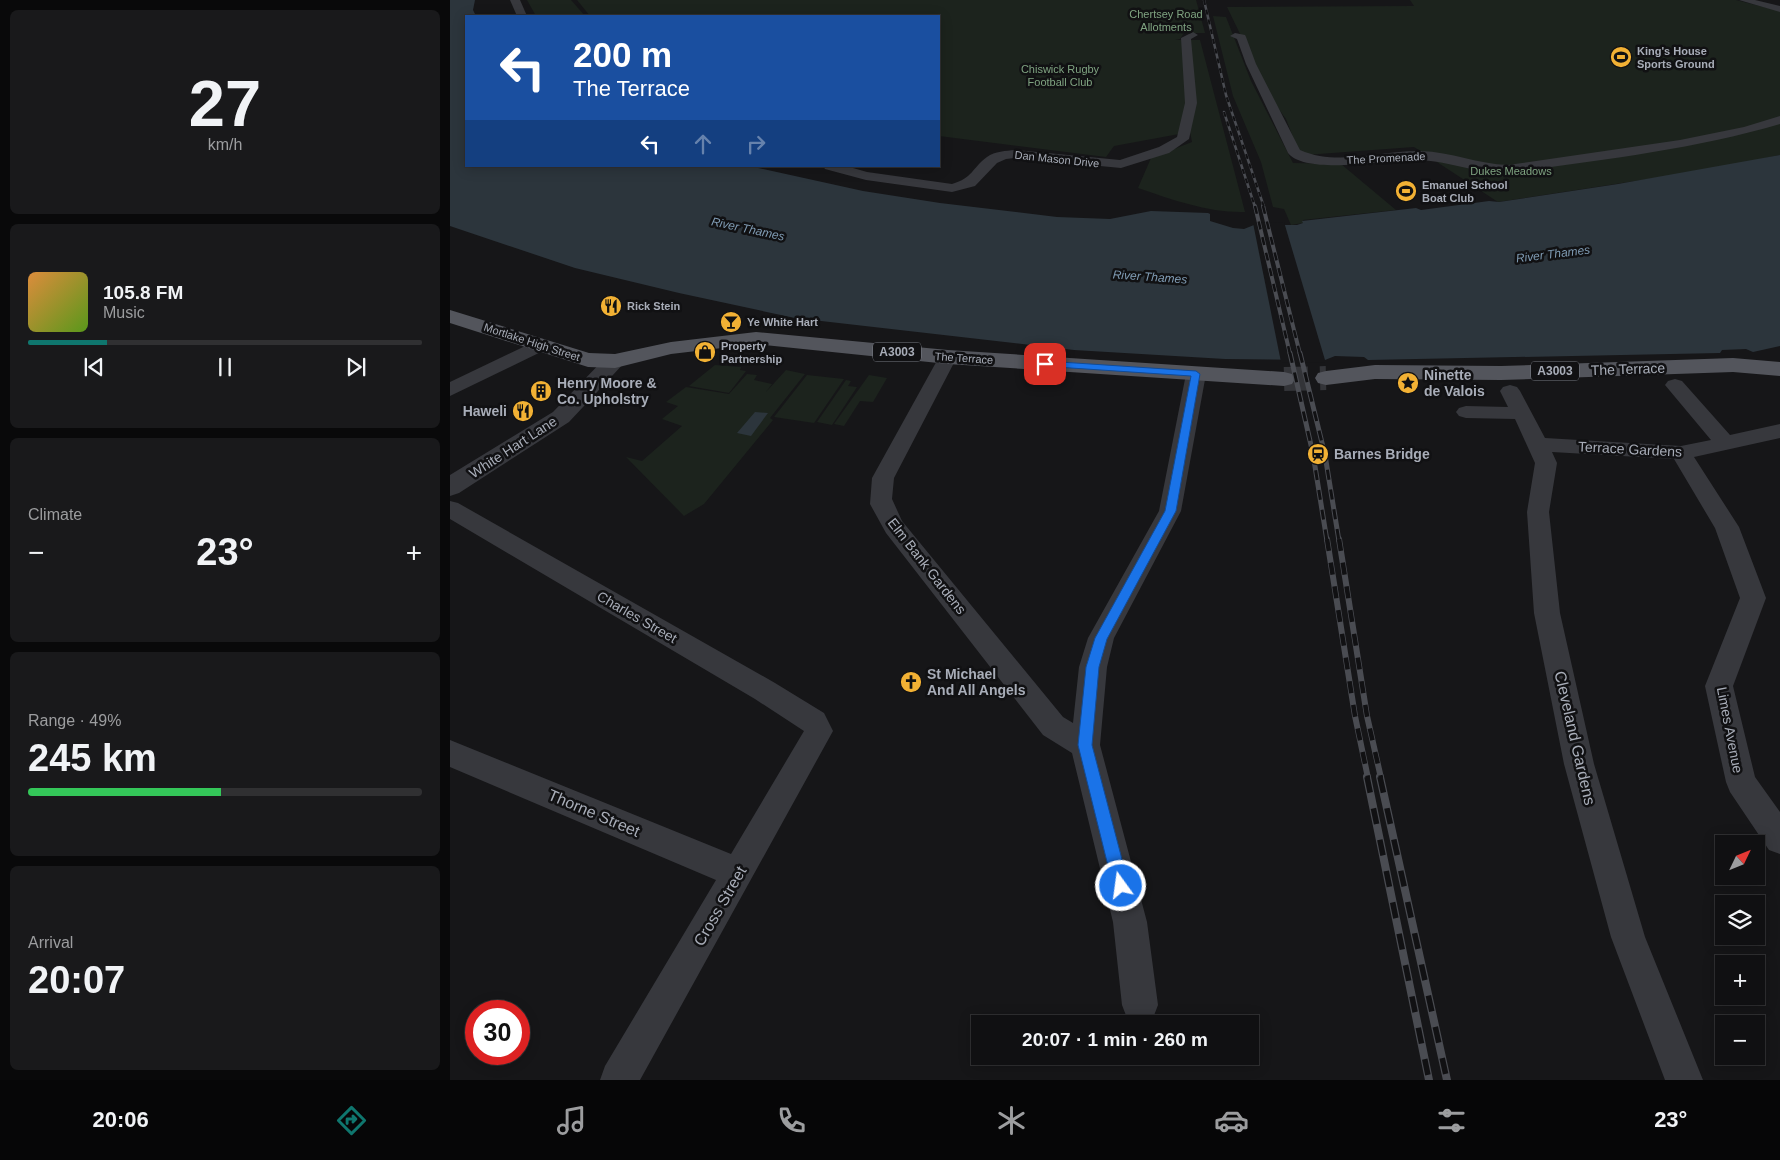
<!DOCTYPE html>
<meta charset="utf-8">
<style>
body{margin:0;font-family:Helvetica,sans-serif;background:#19191b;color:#f1f3f6;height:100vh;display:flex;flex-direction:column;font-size:19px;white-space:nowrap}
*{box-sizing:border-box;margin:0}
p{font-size:16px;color:#9c9d9f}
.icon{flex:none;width:28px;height:28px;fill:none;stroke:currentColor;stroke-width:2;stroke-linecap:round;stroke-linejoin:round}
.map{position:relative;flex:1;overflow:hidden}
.drawer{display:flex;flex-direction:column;gap:10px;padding:10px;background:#09090a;width:450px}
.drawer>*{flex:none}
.top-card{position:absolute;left:15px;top:15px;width:475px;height:152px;border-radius:0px;box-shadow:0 2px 12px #0003,0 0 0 1px #303032;background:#1a4fa0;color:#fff;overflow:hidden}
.needle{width:32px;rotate:47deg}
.tools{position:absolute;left:1265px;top:835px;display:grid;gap:10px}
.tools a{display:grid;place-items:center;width:50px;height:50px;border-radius:0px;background:#101012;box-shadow:0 2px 12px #0003,0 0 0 1px #303032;font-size:25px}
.speed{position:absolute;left:15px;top:1000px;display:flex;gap:10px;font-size:25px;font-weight:700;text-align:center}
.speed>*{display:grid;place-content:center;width:65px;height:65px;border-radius:50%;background:#101012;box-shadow:0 2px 12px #0003,0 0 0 1px #303032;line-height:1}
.speed .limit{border:8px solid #d22;background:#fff;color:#111}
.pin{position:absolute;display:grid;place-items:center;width:42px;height:42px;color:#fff;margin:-21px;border-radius:10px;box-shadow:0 2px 8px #0006}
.me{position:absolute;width:55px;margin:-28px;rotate:346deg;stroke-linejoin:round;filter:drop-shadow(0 0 4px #0008)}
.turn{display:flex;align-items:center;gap:18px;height:105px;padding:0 25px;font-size:22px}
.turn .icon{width:65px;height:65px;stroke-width:2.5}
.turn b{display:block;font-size:35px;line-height:42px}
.lanes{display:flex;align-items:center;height:48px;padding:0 25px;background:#0003;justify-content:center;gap:25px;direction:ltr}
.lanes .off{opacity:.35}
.big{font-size:38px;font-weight:700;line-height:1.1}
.drawer .widget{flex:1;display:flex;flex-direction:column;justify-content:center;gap:8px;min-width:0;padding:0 18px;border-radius:8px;background:#19191b}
.drawer .dial{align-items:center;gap:0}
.dial b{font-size:65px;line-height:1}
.song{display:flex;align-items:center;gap:15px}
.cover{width:60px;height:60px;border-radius:8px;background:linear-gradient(135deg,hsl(30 70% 55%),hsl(90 70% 35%))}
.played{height:5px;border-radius:2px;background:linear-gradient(90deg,#0f766e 20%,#303032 20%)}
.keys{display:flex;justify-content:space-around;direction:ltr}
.heat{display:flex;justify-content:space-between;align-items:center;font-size:28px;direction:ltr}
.charge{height:8px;border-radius:4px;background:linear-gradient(90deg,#34c759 49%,#303032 0)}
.trip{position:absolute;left:521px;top:1015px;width:288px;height:50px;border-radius:0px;background:#101012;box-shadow:0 2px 12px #0003,0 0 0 1px #303032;font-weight:700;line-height:50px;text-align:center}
.menu{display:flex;height:80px;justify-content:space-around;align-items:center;background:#060607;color:#9c9d9f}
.menu .icon{width:35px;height:35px}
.menu .selected{color:#0f766e}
.menu b{font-size:22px;color:#f1f3f6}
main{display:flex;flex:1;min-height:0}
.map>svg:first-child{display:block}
</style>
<main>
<section class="drawer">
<div class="widget dial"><b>27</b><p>km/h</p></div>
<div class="widget">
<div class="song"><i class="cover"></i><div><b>105.8 FM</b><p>Music</p></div></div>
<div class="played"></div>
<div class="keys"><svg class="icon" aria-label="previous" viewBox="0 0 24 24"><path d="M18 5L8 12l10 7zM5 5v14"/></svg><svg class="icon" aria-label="pause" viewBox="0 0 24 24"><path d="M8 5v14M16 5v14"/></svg><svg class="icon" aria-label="next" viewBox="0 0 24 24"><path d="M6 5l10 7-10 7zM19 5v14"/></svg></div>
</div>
<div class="widget"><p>Climate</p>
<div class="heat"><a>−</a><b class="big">23°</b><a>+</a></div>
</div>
<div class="widget"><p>Range · 49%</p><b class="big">245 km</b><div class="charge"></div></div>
<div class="widget"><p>Arrival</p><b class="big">20:07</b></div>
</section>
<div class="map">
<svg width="1330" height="1080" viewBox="0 0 1330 1080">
<rect width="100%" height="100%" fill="#161618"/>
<g fill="#1c231d">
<polygon points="77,0 121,0 135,16 86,16"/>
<path d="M127,0H746L755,33H734L730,39L725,40H750L795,212C759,213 723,200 688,188L701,158L742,142L740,132L664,146L656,157L489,136V16H140Z"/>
<polygon points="960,0 1286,0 1330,11 1330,155 1251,171 1048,202 964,147 855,155 848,150 836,119 822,100 777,7 964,6"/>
<polygon points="763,16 776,17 801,81 843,163 891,164 946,210 853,220 853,223 841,225 834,209 823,207 811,162 783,96"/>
<polygon points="265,365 291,367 290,370 296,371 279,393 239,386"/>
<polygon points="336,370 355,374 320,418 323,420 254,504 234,516 176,457 192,461 232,426 212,419 228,406 216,402 236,387 279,394 297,374 307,375 304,380 322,384 316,392"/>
<polygon points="357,375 394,379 364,423 324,417"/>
<polygon points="419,375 437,378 423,402 410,401 394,426 384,424"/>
<polygon points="396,380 401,381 398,386 407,387 382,425 367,422"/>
</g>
<g fill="#2c353c">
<polygon points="0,0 25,0 23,10 26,16 16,16 16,166 299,166 413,191 490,203 607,217 660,219 701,211 758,213 760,214 760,221 783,228 794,229 804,225 847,225 853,223 852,221 966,208 971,210 1039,201 1049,202 1168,184 1330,155 1330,346 1303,352 1296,349 1272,350 1270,353 918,360 914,357 885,356 875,360 775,359 624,350 345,318 229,293 125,268 0,226"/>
<polygon points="305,412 318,413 301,436 287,433"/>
</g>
<polygon fill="#161618" points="834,222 875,360 875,363 831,362 803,223"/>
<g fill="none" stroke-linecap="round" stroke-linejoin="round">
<polyline stroke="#333438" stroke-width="24" stroke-dasharray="24 12" stroke-linecap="butt" points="834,379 876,378"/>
<g fill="#37383d" fill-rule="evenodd">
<polygon points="60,0 70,0 77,16 67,16"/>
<polygon points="1289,0 1305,0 1330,6 1330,12"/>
<path d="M743,32L748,35L741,39L747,103L739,139L719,153L671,168L565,158L556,159L547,163L525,186L502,192L416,180L375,169L373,166H396L417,172L502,184C523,178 522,168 537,157C545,151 556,151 565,150L670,160L709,147L727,137L735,103L731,38Z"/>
<path d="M785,33L795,35L796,37L806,64L850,150C888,167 932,150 971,151C1001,152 1028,164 1058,165L1230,140L1294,127L1330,116V124C1241,150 1150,160 1058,173C1020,173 992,157 951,160C927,162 855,174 838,153L796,64L787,39L780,36Z"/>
<polygon points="90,339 97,341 99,345 97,349 0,396 0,382"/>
<polygon points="498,351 505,353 507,357 444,478 442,499 452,521 613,717 623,723 629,667 638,638 709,511 736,374 739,370 746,368 753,370 756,374 731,511 664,638 657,667 650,745 697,922 708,1005 703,1018 690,1023 677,1018 672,1005 663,922 622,753 593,735 436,533 420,504 422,478 489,357 491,353"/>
<polygon points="1225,379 1232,381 1280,435 1330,424 1330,438 1244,457 1289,527 1316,598 1283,686 1305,777 1330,812 1330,854 1319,850 1280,792 1276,782 1255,686 1290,598 1265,528 1224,459 1102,452 1107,463 1099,512 1110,613 1144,764 1195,937 1253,1080 1215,1080 1161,937 1114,764 1084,613 1077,512 1085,463 1065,419 1016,418 1009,416 1006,412 1009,408 1016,406 1058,407 1050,391 1053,387 1060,385 1067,387 1070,391 1095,438 1231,446 1261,440 1215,385 1218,381"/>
<polygon points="0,501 8,503 325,683 374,713 383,731 190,1080 150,1080 155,1066 266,880 0,767 0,740 281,854 354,731 305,699 0,519"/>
</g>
<polygon fill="#37383d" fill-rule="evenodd" points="165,354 173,356 176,361 119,422 9,493 0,496 0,475 103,412 157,356"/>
<g fill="#53555c" fill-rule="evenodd">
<polygon points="0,310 139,353 165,354 221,342 306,332 498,350 834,372 842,374 845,379 842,384 834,386 498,364 306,344 221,354 165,368 138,367 0,323"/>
<polygon points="1283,358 1330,362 1330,376 1283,372 1051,380 925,379 876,385 868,383 865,378 868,373 876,371 925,365 1051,366"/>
</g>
<g stroke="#4a4c52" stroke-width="2.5">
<g id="rail-far4">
<polyline points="754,0 776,95 814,207"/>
<polyline points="774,112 805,207"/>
</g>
</g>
<g stroke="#4a4c52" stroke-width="4">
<g id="rail-far3">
<polyline points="805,206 840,354"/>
<polyline points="813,206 850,354"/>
</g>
</g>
<g stroke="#4a4c52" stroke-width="5">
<g id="rail-far2">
<polyline points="840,353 863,454 877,541"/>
<polyline points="850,353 875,455 889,541"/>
</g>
</g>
<g stroke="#4a4c52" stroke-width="6">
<g id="rail-far1">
<polyline points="877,539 905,716 918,778"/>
<polyline points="889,539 917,716 931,778"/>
</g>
</g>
<g stroke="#4a4c52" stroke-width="8">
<g id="rail">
<polyline points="917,777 979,1080"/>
<polyline points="930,777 997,1080"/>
</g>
</g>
<use href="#rail-far4" stroke="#111113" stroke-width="2" stroke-dasharray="5" stroke-linecap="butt"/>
<use href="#rail-far3" stroke="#111113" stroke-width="2.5" stroke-dasharray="8" stroke-linecap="butt"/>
<use href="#rail-far2" stroke="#111113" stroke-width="3" stroke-dasharray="10" stroke-linecap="butt"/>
<use href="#rail-far1" stroke="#111113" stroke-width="4.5" stroke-dasharray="12" stroke-linecap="butt"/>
<use href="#rail" stroke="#111113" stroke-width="5.5" stroke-dasharray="16" stroke-linecap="butt"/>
</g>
<polygon fill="#1a73e8" stroke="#114b97" points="595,361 746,371 750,374 726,511 657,639 649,667 642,745 679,886 677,892 671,894 665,892 663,886 628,745 636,667 645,638 715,511 741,376 591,366 590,364"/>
<defs>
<g id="stadium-disc" transform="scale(1.125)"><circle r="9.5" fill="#f2b134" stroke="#111113"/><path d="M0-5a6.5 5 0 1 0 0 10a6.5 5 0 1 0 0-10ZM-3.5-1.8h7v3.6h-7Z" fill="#111"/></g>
<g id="restaurant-disc" transform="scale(1.125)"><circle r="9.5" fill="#f2b134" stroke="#111113"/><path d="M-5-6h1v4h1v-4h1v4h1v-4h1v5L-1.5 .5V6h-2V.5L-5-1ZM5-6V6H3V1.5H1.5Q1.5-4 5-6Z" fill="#111"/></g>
<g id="bar-disc" transform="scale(1.125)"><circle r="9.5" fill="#f2b134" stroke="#111113"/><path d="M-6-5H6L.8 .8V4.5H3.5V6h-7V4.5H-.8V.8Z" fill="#111"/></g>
<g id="shop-disc" transform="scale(1.125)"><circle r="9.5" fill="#f2b134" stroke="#111113"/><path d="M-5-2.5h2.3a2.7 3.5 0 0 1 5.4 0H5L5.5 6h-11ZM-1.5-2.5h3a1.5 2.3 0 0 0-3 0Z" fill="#111"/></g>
<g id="sight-disc" transform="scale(1.125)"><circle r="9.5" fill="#f2b134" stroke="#111113"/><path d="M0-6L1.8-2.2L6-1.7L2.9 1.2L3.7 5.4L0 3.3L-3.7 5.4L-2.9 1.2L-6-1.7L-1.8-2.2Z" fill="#111"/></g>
<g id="building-disc" transform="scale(1.125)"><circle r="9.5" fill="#f2b134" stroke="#111113"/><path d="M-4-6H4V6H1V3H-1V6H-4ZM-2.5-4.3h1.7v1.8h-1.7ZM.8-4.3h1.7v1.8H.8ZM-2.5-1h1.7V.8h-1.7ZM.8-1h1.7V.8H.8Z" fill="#111"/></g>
<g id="station-disc" transform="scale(1.125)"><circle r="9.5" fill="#f2b134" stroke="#111113"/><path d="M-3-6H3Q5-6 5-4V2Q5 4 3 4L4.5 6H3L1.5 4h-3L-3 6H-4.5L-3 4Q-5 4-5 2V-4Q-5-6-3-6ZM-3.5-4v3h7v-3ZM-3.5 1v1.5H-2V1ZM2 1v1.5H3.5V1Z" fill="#111"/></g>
<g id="church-disc" transform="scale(1.125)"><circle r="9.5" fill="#f2b134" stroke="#111113"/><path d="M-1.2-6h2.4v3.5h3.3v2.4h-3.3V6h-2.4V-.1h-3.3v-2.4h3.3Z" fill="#111"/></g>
</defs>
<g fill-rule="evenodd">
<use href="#stadium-disc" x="1171" y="57"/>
<use href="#stadium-disc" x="956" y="191"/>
<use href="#restaurant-disc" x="161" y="306"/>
<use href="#bar-disc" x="281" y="322"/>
<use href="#shop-disc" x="255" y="352"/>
<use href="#sight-disc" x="958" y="383"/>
<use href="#building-disc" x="91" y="391"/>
<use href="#restaurant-disc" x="73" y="411"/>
<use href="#station-disc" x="868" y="454"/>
<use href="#church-disc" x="461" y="682"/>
</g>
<g text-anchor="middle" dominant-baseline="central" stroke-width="5" stroke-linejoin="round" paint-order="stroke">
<g font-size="11" fill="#7fa381" stroke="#111113">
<text x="716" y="14">Chertsey Road<tspan x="716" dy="13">Allotments</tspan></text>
<text x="610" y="69">Chiswick Rugby<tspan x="610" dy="13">Football Club</tspan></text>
<text x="1061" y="171">Dukes Meadows</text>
</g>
<g font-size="11" font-weight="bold" fill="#a8adb8" stroke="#111113" text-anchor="start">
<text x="1187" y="51">King's House<tspan x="1187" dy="13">Sports Ground</tspan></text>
<text x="972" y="185">Emanuel School<tspan x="972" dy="13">Boat Club</tspan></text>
<text x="177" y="306">Rick Stein</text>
<text x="297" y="322">Ye White Hart</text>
<text x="271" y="346">Property<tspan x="271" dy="13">Partnership</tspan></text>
</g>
<g font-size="11" fill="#a8adb8" stroke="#111113">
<text transform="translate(936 158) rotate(-3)">The Promenade</text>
<text transform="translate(607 159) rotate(6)">Dan Mason Drive</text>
<text transform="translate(82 342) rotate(18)">Mortlake High Street</text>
<text transform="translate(514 358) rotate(4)">The Terrace</text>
</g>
<g font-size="12" font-style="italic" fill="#7f9bb3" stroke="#111113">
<text transform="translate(298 229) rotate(12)">River Thames</text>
<text transform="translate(1103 254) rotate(-7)">River Thames</text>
<text transform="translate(700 277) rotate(4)">River Thames</text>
</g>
<g fill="#111113" stroke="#7b7e86" stroke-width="1">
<rect x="423" y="342.5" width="48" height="19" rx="4"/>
<rect x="1081" y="361.5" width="48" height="19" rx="4"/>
</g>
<g font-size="12" font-weight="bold" fill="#a8adb8">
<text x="447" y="352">A3003</text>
<text x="1105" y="371">A3003</text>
</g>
<g font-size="14" fill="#a8adb8" stroke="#111113">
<text transform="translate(1178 369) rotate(-2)">The Terrace</text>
<text transform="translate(63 447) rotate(-33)">White Hart Lane</text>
<text transform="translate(1180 449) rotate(3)">Terrace Gardens</text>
<text transform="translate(477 566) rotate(52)">Elm Bank Gardens</text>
<text transform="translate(187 617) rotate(30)">Charles Street</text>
<text transform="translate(1280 730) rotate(79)">Limes Avenue</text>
</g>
<g font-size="14" font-weight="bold" fill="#a8adb8" stroke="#111113" text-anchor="start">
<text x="974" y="375">Ninette<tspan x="974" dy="16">de Valois</tspan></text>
<text x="107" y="383">Henry Moore &amp;<tspan x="107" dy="16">Co. Upholstry</tspan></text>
<text x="57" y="411" text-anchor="end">Haweli</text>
<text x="884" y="454">Barnes Bridge</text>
<text x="477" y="674">St Michael<tspan x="477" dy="16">And All Angels</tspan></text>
</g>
<g font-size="16" fill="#a8adb8" stroke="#111113">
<text transform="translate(1125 738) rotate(77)">Cleveland Gardens</text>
<text transform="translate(144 813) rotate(23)">Thorne Street</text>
<text transform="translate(270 906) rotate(-60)">Cross Street</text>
</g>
</g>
</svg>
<div class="tools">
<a><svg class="needle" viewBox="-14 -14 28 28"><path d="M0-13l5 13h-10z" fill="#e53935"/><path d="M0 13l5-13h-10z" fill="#9c9d9f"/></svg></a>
<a><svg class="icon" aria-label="layers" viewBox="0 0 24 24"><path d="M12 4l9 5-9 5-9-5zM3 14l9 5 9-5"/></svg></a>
<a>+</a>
<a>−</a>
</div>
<div class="speed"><div class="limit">30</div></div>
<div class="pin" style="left:595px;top:364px;background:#d93025"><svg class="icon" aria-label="arrive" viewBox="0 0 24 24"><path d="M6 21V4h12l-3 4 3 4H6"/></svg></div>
<svg class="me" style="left:671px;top:886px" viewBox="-20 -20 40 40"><circle r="17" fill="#1a73e8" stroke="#fff" stroke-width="3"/><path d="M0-11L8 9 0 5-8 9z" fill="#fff"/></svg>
<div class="trip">20:07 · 1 min · 260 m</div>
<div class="top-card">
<div class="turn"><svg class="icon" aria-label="left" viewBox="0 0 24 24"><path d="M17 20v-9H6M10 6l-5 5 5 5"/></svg><div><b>200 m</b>The Terrace</div></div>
<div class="lanes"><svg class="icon" aria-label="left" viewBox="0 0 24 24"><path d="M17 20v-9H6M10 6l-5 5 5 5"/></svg><svg class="icon off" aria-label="ahead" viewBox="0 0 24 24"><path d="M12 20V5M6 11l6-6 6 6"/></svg><svg class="icon off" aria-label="right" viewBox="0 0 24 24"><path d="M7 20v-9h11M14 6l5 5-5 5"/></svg></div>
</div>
</div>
</main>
<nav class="menu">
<b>20:06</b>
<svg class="icon selected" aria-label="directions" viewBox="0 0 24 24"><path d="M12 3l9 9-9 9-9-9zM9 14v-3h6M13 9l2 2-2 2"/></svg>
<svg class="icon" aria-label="music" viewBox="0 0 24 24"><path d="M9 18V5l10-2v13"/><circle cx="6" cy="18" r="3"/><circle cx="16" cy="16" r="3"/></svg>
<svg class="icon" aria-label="phone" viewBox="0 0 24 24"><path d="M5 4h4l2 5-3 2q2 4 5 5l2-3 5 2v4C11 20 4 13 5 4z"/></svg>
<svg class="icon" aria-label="climate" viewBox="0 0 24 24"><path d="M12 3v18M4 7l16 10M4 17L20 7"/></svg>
<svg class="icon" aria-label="car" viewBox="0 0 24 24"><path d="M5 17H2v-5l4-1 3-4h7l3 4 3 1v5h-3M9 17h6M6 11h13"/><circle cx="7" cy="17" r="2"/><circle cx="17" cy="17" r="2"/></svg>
<svg class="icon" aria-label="filters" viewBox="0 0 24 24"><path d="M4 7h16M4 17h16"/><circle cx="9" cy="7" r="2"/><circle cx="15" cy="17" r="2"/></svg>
<b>23°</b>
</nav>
